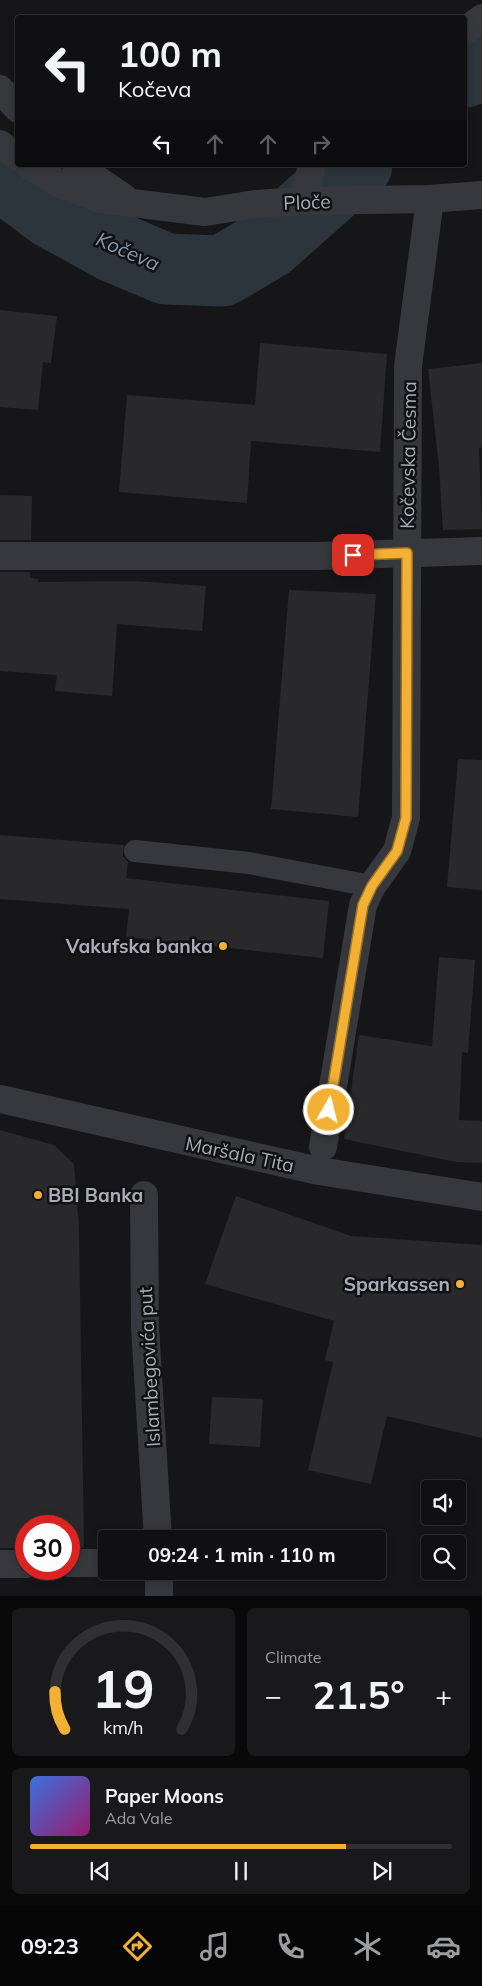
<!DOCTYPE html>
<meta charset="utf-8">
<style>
body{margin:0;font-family:Mulish,sans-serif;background:#19191b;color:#f1f3f6;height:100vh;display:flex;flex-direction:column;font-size:19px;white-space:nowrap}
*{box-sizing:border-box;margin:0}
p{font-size:16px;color:#9c9d9f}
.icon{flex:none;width:28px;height:28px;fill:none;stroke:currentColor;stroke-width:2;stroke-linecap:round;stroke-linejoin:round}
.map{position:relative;height:1596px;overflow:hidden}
.panel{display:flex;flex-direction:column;gap:12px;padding:12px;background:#09090a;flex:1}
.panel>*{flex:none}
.guide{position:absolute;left:15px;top:15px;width:452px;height:152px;border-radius:5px;box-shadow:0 2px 8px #0003,0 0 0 1px #303032;background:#101012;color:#f1f3f6;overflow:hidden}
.fabs{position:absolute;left:421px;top:1480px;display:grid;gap:10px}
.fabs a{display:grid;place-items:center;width:45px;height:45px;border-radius:5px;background:#101012;box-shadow:0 2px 8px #0003,0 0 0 1px #303032;font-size:25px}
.speed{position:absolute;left:15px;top:1515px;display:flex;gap:10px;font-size:25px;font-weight:700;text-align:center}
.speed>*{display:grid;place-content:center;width:65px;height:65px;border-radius:50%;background:#101012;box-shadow:0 2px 8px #0003,0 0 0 1px #303032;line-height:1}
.speed .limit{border:8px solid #d22;background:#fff;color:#111}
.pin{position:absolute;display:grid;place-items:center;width:42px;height:42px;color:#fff;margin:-21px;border-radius:10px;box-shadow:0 2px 8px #0006}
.me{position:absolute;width:55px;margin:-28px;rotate:8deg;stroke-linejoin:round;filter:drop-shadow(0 0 4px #0008)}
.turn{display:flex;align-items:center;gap:18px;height:105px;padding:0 20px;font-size:22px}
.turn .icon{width:65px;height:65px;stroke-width:2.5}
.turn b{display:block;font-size:35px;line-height:42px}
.lanes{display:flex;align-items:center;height:48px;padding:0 20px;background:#0003;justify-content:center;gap:25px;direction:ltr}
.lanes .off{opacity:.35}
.big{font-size:38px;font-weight:700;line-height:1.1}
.panel .tile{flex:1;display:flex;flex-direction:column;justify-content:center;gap:8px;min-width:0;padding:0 18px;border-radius:8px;background:#19191b}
.panel .dial{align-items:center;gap:0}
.dial svg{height:130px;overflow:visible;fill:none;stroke:#303032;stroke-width:7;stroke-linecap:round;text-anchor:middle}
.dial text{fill:#f1f3f6;stroke:none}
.song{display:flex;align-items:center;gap:15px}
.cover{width:60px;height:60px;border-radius:8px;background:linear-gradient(135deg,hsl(220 70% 55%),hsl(320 70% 35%))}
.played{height:5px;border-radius:2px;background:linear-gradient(90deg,#f2b134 75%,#303032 75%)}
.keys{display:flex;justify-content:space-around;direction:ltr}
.heat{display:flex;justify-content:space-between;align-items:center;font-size:28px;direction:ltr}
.panel .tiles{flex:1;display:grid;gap:12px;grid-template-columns:1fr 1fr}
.tile:last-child{grid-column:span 2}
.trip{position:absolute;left:98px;top:1530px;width:288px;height:50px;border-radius:5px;background:#101012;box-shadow:0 2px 8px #0003,0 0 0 1px #303032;font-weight:700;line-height:50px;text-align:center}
.tabs{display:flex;height:80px;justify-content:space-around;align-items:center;background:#060607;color:#9c9d9f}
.tabs .icon{width:35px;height:35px}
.tabs .selected{color:#f2b134}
.tabs b{font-size:22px;color:#f1f3f6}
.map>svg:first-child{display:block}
</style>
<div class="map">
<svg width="482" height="1596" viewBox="0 0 482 1596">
<rect width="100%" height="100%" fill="#161618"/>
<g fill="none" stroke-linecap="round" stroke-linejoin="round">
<g stroke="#2c353c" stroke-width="71">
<polyline points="465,72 482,57"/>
<polyline points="0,174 52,213 114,247 166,269 222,271 268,244 357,165"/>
</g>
</g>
<g fill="#29292c">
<polygon points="0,310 57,316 51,363 43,362 38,410 0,407"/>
<polygon points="260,343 387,354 380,452 251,441 247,503 119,492 127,395 255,405"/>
<polygon points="482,363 482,447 479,448 482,529 443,530 439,467 428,369"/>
<polygon points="0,495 32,496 31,540 0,540"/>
<polygon points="0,572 30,572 30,578 38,579 38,582 134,581 206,586 202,631 117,624 112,696 55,691 57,675 0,671"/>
<polygon points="289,590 376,594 358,817 271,809"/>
<polygon points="458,759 482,760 482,890 447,887"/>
<polygon points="0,835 124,845 123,856 128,862 126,878 329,901 323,958 126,937 129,909 0,899"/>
<polygon points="439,957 475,960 468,1053 462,1052 459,1120 482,1121 482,1163 456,1162 344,1139 359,1035 432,1046"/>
<polygon points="0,1130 54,1145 74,1164 79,1228 84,1547 69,1547 69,1526 26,1526 26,1548 0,1548"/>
<polygon points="236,1196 351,1236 482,1245 482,1438 387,1416 371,1484 308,1470 333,1362 325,1360 334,1321 205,1284"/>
<polygon points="212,1397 263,1399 260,1447 209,1444"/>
</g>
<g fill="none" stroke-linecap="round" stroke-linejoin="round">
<polyline stroke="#37383d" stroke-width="22" points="135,851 249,863 372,886"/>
<g stroke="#37383d" stroke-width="28">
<polyline points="465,31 482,18"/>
<polyline points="0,89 18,109"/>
<polyline points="0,144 18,157"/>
<polyline points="29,165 60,184 100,199 205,212 255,204 303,201 430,199 482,195"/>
<polyline points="76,165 123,197"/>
<polyline points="303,201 312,165"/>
<polyline points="0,556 317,556 482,551"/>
<polyline points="0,1099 319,1171 482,1197"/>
<polyline points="323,1147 363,905 372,886 397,851 406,818 408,366 430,199"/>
<polyline points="144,1195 145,1327 158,1539"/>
<polyline points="69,1563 106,1563"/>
<polyline points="0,1564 26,1564"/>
<polyline points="159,1596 159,1571"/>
</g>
</g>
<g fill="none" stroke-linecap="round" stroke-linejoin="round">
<g stroke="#9d7322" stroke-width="12">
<polyline id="route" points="329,1110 363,905 372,886 397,851 406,818 407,553 353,555"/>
</g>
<use href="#route" stroke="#f2b134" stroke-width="9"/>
</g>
<g fill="#f2b134" stroke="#111113" stroke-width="2">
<circle cx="223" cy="946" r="5"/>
<circle cx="38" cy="1195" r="5"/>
<circle cx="460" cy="1284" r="5"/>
</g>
<g text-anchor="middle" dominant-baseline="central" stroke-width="5" stroke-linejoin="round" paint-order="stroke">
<g font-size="19" fill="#a8adb8" stroke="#111113">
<text transform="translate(307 202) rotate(-2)">Ploče</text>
<text transform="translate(408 455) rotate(-89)">Kočevska Česma</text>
<text transform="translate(240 1154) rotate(12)">Maršala Tita</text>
<text transform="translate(149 1367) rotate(-93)">Islambegovića put</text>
</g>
<g font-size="19" font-weight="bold" fill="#a8adb8" stroke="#111113" text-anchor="end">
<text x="213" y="946">Vakufska banka</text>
<text x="48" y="1195" text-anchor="start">BBI Banka</text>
<text x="450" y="1284">Sparkassen</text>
</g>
<g font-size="20" font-style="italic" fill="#7f9bb3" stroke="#111113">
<text transform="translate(128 251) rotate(24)">Kočeva</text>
</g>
</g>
</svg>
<div class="fabs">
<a><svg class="icon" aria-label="sound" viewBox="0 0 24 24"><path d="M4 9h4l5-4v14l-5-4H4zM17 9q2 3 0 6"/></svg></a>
<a><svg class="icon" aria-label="search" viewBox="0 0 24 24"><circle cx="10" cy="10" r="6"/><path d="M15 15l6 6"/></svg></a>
</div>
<div class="speed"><div class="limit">30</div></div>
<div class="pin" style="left:353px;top:555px;background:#d93025"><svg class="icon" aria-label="arrive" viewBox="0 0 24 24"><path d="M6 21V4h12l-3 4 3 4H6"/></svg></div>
<svg class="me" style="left:329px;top:1110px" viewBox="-20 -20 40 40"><circle r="17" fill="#f2b134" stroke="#fff" stroke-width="3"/><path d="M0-11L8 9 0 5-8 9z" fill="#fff"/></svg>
<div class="trip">09:24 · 1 min · 110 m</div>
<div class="guide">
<div class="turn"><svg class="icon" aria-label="left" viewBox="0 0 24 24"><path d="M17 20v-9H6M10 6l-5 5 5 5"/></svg><div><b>100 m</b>Kočeva</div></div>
<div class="lanes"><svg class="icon" aria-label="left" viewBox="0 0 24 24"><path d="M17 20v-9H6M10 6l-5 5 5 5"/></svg><svg class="icon off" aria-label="ahead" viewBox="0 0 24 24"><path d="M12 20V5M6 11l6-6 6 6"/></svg><svg class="icon off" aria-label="ahead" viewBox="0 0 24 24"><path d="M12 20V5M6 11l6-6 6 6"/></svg><svg class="icon off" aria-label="right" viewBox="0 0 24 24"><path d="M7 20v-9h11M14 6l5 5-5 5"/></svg></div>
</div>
</div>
<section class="panel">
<div class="tiles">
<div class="tile dial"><svg viewBox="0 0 100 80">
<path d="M14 69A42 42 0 1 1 86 69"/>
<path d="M14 69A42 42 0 0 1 8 46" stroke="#f2b134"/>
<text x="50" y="56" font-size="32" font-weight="700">19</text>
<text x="50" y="72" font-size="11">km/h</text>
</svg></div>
<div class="tile"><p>Climate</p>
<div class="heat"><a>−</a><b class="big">21.5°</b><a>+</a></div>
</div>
<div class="tile">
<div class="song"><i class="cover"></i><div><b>Paper Moons</b><p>Ada Vale</p></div></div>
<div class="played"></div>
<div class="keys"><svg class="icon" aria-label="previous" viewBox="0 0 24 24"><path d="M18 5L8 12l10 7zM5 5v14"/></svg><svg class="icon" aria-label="pause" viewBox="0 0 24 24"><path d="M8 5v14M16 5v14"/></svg><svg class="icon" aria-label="next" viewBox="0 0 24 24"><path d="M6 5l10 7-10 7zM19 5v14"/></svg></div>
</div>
</div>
</section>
<nav class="tabs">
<b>09:23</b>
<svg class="icon selected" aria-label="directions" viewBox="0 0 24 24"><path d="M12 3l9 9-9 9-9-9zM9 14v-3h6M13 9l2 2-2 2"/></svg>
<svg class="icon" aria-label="music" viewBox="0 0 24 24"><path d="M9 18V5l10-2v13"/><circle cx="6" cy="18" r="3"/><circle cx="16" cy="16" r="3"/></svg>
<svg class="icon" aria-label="phone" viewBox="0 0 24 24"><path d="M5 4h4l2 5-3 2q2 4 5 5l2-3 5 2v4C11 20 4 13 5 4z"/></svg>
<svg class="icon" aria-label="climate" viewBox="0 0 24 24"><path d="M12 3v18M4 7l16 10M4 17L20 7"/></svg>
<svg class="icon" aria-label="car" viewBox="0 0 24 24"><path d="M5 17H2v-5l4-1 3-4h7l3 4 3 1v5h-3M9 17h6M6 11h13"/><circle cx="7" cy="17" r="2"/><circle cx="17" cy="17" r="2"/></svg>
</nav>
